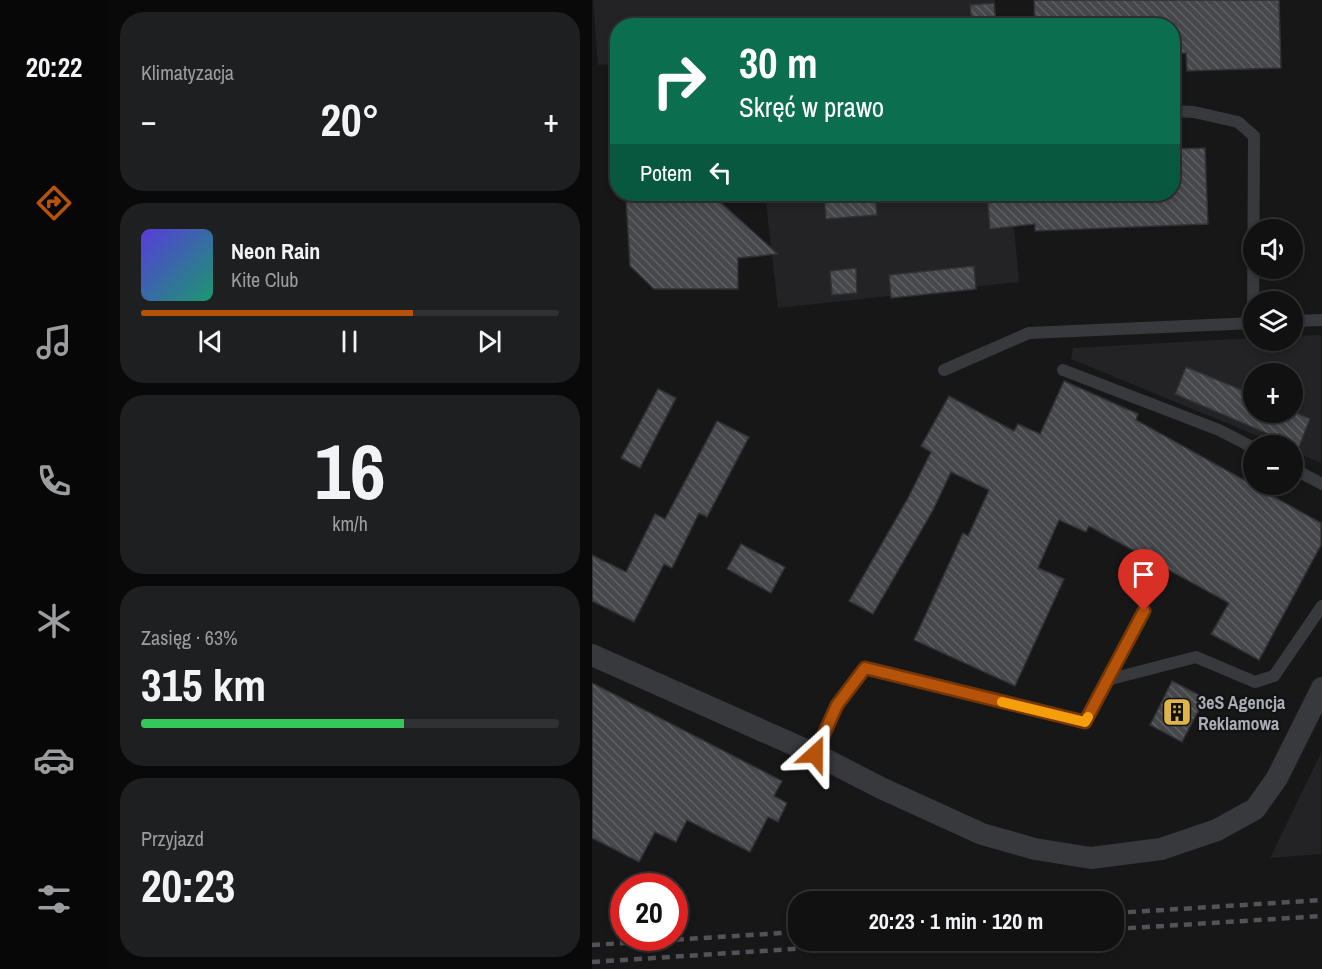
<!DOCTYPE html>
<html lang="pl">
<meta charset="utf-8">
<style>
body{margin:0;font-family:"Archivo Narrow",sans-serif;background:#1e1f20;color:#f1f3f6;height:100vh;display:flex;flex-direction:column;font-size:22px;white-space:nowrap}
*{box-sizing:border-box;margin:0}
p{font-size:20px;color:#9c9d9f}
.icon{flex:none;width:33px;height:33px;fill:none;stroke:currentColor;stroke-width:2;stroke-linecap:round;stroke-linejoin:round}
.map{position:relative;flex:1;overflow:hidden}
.details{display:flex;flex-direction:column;gap:12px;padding:12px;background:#09090a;width:484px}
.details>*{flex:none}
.guide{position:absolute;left:18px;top:18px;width:570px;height:183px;border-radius:24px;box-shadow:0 3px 9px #0003,0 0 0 2px #303132;background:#0b6e4f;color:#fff;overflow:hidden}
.controls{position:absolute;left:651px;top:219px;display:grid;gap:12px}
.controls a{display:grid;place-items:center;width:60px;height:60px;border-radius:50%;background:#111112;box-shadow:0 3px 9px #0003,0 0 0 2px #303132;font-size:30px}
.speed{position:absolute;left:18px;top:873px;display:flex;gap:12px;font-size:30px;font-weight:700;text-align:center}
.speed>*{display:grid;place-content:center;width:78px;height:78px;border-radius:50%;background:#111112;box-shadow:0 3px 9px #0003,0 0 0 2px #303132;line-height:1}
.speed .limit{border:9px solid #d22;background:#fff;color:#111}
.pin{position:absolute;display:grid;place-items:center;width:51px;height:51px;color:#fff;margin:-62px -26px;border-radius:50% 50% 50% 0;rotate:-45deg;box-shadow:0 0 6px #0007}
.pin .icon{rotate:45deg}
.me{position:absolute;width:66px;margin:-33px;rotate:24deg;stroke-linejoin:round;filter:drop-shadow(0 0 4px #0008)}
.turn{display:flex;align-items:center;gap:21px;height:126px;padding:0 30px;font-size:27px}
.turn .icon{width:78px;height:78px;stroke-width:2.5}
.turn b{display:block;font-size:42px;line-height:51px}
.then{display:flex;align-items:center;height:57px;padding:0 30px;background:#0003;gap:12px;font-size:22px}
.big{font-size:45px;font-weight:700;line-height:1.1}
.details .tile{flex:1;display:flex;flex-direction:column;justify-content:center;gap:9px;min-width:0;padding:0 21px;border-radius:24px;background:#1e1f20}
.details .dial{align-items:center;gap:0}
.dial b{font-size:78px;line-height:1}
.song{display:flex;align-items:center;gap:18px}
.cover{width:72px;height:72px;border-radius:9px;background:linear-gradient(135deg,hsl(250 70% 55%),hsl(160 70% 35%))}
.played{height:6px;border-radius:3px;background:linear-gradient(90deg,#b45309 65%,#303132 65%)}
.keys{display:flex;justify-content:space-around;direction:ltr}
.heat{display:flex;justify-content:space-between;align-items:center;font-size:33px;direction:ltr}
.charge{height:9px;border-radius:4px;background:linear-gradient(90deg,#34c759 63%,#303132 0)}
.trip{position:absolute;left:196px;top:891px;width:336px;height:60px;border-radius:24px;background:#111112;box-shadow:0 3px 9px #0003,0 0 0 2px #303132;font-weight:700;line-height:60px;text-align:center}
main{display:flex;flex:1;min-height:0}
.tab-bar{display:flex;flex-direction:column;width:108px;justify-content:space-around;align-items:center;background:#070707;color:#9c9d9f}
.tab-bar .icon{width:42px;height:42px}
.tab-bar .on{color:#b45309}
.tab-bar b{font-size:27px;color:#f1f3f6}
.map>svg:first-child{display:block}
</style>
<main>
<nav class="tab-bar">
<b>20:22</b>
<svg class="icon on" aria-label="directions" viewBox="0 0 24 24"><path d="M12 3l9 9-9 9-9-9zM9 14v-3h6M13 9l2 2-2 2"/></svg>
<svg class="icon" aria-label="music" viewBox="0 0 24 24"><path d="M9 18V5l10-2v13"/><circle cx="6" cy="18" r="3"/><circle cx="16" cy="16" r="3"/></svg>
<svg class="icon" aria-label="phone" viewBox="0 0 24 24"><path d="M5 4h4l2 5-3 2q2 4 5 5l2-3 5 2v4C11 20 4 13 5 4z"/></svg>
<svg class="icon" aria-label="climate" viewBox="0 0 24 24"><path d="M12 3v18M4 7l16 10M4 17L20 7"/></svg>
<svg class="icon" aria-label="car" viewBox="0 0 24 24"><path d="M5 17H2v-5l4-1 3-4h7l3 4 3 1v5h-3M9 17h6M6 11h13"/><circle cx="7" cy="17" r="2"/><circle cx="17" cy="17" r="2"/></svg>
<svg class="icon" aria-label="filters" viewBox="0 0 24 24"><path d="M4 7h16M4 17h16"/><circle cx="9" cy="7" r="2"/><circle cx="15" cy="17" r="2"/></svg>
</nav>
<section class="details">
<div class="tile"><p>Klimatyzacja</p>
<div class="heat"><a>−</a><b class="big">20°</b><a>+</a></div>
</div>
<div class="tile">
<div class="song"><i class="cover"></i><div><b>Neon Rain</b><p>Kite Club</p></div></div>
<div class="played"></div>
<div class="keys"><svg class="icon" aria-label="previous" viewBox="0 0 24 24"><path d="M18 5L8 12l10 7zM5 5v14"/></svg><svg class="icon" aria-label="pause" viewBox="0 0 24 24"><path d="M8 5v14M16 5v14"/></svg><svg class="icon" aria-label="next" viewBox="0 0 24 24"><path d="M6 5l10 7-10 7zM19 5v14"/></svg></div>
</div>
<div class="tile dial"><b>16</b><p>km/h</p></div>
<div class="tile"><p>Zasięg · 63%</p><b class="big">315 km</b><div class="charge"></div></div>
<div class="tile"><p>Przyjazd</p><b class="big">20:23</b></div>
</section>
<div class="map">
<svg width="730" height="969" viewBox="0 0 730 969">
<defs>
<pattern id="building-back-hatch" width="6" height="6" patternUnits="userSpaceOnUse" patternTransform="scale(1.5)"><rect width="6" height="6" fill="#46474b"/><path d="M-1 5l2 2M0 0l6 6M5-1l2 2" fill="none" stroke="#5e5f63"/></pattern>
</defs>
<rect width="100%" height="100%" fill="#171718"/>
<g fill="#232325" fill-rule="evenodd">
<polygon points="1,0 403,0 405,25 26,26 25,64 6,65"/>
<polygon points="173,194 419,194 427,282 186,308"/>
<path d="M729,335V463L701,451L700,446L688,445L479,359L481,348L661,338L662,340H700L701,336ZM662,374H700V412H662Z"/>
<polygon points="729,753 729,854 678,858"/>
</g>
<g fill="url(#building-back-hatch)" stroke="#313134" stroke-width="1.5">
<polygon points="442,0 687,0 689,68 595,71 594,53 580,54 580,26 443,26"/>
<polygon points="402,3 404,26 380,26 378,5"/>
<polygon points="613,148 616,224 443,231 443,224 398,229 395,194 580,194 580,149"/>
<polygon points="119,194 186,254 146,258 146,289 62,289 38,266 34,199"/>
<polygon points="232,194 283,194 285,215 234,219"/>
<polygon points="382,266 384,289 299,298 297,275"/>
<polygon points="264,268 265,293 240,295 238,271"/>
<polygon points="594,367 662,395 662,412 703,412 718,419 707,447 583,394"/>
<polygon points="472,381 546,414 544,420 729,523 729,545 667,660 619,634 637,603 497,526 494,532 467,520 446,568 472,579 423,686 322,640 371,533 376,536 397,490 359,472 341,510 281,614 257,601 316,498 339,452 329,446 357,396 422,431 426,424 448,434"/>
<polygon points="66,389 84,398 48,468 29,458"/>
<polygon points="125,421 157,437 115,517 107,513 80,568 72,564 42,622 0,601 0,555 34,572 63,514 73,519"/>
<polygon points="149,544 193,567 179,593 135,569"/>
<polygon points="580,681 613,698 590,742 558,725"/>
<polygon points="0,683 190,781 182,796 195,803 186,822 176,817 158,852 95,820 84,842 63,832 47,862 0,838"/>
</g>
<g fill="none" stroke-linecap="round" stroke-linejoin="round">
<g stroke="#38393d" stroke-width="12">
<polyline points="580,111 602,112 646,122 662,136 661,323"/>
<polyline points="700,321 730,320"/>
<polyline points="352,370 437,333 662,323"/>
<polyline points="471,370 627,430 662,448"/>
<polyline points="700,468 730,484"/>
<polyline points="515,680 604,657 663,682 682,676 730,606"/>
<polyline points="223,754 245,705 273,668 493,722 552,611"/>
</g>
<polyline stroke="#38393d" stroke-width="22" points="0,655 223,754 289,788 390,834 443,849 499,858 569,849 625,830 663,809 685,778 730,688"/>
<g stroke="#515358" stroke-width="4.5" stroke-dasharray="8 6" stroke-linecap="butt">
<polyline points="522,913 730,900"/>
<polyline points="522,929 730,916"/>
<polyline points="0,945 207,932"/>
<polyline points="0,962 340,940"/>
</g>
</g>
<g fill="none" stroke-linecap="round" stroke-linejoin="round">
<g stroke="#753606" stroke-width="15">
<polyline id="route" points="223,754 245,705 273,668 493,722 552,611"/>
</g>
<use href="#route" stroke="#b45309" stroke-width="10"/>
<polyline stroke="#f59e0b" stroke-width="10" points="410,702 493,722 496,717"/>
</g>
<defs>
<g id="building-square" transform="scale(1.5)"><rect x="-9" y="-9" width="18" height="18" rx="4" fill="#dfb448" stroke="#121213"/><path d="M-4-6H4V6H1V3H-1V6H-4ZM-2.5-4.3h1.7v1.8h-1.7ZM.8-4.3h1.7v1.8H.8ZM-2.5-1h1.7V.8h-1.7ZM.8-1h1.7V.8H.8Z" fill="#111"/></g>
</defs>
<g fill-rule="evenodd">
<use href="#building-square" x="585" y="712"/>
</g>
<g text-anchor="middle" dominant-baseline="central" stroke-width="4.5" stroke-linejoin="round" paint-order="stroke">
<g font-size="18" font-weight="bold" fill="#aaadb7" stroke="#121213" text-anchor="start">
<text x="606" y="702">3eS Agencja<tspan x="606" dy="21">Reklamowa</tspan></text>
</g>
</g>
</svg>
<div class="controls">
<a><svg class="icon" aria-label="sound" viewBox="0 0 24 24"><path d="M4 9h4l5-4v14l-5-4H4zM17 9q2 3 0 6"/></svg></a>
<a><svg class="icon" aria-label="layers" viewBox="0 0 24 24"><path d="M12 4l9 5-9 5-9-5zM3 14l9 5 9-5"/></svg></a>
<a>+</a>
<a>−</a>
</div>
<div class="speed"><div class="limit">20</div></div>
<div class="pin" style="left:552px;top:611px;background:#d93025"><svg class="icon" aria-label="arrive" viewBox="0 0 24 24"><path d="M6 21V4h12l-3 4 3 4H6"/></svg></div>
<svg class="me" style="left:223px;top:754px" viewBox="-20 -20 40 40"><path d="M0-17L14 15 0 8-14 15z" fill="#b45309" stroke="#fff" stroke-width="4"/></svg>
<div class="trip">20:23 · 1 min · 120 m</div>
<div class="guide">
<div class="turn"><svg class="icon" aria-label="right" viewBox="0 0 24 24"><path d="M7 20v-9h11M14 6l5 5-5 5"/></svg><div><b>30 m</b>Skręć w prawo</div></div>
<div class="then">Potem<svg class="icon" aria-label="left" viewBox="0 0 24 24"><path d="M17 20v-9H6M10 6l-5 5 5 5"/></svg></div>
</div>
</div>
</main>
